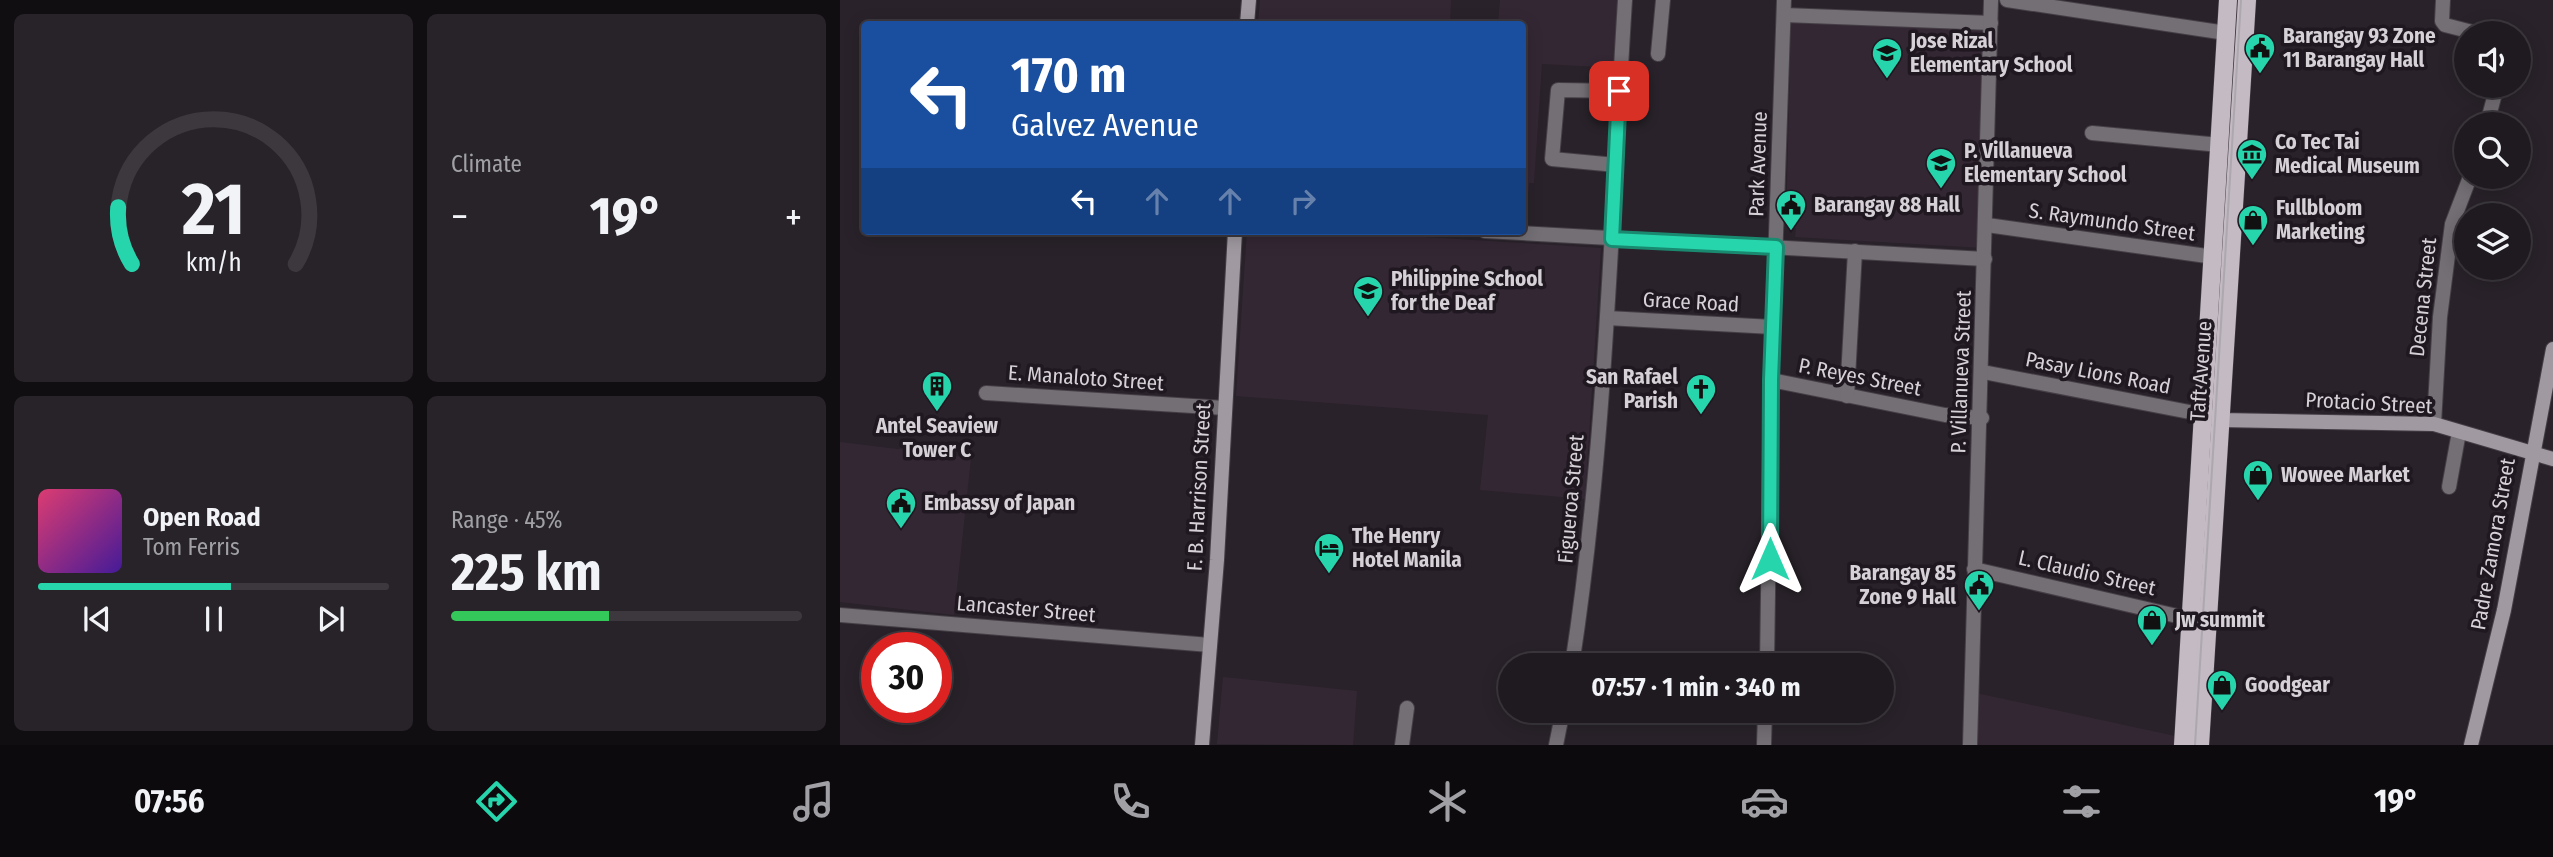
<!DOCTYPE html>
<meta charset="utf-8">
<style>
body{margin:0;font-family:"Fira Sans Condensed",sans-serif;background:#272329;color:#f1f3f6;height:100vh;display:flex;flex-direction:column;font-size:26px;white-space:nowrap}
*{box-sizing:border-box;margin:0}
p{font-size:23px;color:#a1a1a5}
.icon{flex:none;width:38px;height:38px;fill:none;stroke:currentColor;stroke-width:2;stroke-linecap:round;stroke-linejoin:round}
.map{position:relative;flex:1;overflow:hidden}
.panel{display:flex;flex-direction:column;gap:14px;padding:14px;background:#110e12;width:840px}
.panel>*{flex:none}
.banner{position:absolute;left:21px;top:21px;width:665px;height:214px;border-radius:7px;box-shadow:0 4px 18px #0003,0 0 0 2px #3c383e;background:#1a4fa0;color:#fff;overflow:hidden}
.tools{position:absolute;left:1614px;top:21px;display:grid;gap:14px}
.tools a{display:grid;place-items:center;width:77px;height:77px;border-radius:50%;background:#1f1a20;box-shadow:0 4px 18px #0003,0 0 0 2px #3c383e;font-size:35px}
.speed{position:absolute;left:21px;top:632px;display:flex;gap:14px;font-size:35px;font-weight:700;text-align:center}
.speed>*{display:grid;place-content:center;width:91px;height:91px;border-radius:50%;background:#1f1a20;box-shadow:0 4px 18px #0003,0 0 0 2px #3c383e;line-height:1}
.speed .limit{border:10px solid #d22;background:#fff;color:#111}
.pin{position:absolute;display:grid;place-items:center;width:60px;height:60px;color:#fff;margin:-30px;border-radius:14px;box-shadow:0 4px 10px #0006}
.me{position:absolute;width:77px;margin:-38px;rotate:0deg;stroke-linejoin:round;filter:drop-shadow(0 0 5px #0008)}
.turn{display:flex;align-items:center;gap:24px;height:147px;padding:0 35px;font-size:32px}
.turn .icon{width:91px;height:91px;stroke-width:2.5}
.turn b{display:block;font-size:49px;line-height:60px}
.lanes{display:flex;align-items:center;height:66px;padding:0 35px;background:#0003;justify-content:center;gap:35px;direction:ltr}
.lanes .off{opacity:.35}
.big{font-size:52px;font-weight:700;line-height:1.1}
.panel .widget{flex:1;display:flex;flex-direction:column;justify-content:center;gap:10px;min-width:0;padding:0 24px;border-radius:10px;background:#272329}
.panel .dial{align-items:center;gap:0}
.dial svg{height:182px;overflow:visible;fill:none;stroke:#3c383e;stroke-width:7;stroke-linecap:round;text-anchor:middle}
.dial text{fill:#f1f3f6;stroke:none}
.song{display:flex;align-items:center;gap:21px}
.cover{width:84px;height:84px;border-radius:10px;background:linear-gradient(135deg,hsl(340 70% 55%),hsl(260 70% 35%))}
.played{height:7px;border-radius:4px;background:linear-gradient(90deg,#27d5ad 55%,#3c383e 55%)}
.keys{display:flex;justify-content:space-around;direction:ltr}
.heat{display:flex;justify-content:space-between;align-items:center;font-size:38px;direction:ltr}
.charge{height:10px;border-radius:5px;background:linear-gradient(90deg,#34c759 45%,#3c383e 0)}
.panel .tiles{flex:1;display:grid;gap:14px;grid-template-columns:repeat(2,1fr)}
.trip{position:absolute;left:658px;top:653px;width:396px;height:70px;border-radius:35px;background:#1f1a20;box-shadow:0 4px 18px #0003,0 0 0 2px #3c383e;font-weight:700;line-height:70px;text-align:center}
.menu{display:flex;height:112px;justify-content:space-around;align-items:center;background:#0c0a0d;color:#a1a1a5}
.menu .icon{width:49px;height:49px}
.menu .on{color:#27d5ad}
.menu b{font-size:32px;color:#f1f3f6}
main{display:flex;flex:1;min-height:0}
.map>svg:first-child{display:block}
</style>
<main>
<section class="panel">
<div class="tiles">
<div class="widget dial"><svg viewBox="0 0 100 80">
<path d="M14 69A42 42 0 1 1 86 69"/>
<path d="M14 69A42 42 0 0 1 8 44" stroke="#27d5ad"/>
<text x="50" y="56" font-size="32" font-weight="700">21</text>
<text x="50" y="72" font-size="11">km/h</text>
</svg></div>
<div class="widget"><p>Climate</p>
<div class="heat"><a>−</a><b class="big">19°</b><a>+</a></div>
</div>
<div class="widget">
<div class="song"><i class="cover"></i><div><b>Open Road</b><p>Tom Ferris</p></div></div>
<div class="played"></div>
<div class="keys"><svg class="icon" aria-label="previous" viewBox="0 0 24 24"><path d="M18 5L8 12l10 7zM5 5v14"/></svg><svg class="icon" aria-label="pause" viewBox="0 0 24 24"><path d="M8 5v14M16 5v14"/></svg><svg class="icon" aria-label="next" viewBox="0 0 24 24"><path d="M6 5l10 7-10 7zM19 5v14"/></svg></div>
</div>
<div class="widget"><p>Range · 45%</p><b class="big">225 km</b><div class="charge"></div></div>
</div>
</section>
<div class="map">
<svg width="1713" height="745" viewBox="0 0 1713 745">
<rect width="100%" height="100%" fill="#29222a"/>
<g fill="#332734">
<polygon points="420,0 611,0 610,24 418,24"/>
<polygon points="660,0 782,0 778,68 702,64 694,183 689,183 686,226 682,226 682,24 658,24"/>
<polygon points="951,19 1146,28 1144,248 955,237 956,228 946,227"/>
<polygon points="407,231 489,231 761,248 745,499 640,490 648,415 396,396"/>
<polygon points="0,442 131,458 114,615 0,602"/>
<polygon points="383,677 517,691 513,745 377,744"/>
<polygon points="1136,693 1335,736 1334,745 1135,745"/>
</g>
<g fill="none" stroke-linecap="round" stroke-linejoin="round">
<g stroke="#453e46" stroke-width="16">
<g id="street">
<polyline points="1167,0 1386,33"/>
<polyline points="1603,0 1602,21 1605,25 1636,33"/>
<polyline points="944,15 1151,23"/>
<polyline points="818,54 823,0"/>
<polyline points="1647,124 1657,86"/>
<polyline points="1252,133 1380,145"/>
<polyline points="776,165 712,159 718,90 779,91"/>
<polyline points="1147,225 1381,258"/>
<polyline points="645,231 1145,259"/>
<polyline points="767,318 933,327"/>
<polyline points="1143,372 1365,415"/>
<polyline points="931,380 1105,415 1142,418"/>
<polyline points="146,393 385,408"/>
<polyline points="1007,396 1015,251"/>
<polyline points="1594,424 1600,317 1612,224 1630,177"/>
<polyline points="1609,487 1619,432"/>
<polyline points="1134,569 1350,619"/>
<polyline points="0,615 370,645"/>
<path d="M732,665C766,445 771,222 785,0"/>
<polyline points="927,665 931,380 944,0"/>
<polyline points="562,745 567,708"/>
<polyline points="716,745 723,710"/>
<polyline points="924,745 925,710"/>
<polyline points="1130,745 1151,0"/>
</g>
</g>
<g stroke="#453e46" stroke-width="16">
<g id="secondary">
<polyline points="407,24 409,0"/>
<polyline points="1365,415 1381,420 1594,424 1713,459"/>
<polyline points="362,745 377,560 395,231"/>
<polyline points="1631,745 1664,610 1713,349"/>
</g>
</g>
<g stroke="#453e46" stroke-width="19">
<g id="primary">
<polyline points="1343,745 1388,0"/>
<polyline points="1360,745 1407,0"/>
</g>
</g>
<use href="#street" stroke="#736f74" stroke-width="14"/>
<use href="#secondary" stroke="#a099a1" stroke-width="14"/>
<use href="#primary" stroke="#c3bac4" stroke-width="18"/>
<polyline stroke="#ada7ae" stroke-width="2" points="1355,745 1401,0"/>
</g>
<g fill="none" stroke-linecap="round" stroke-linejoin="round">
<g stroke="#198a70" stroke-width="18">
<polyline id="route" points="779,91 772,239 936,247 931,380 930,559"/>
</g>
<use href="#route" stroke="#27d5ad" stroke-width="12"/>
</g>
<defs>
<g id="civic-pin" transform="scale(1.575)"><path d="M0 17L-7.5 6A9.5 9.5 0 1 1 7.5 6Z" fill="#27d5ad" stroke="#201821"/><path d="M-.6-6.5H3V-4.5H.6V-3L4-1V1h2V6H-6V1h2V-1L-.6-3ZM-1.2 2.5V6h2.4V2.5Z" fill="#111"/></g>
<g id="school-pin" transform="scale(1.575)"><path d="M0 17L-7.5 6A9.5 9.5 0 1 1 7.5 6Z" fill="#27d5ad" stroke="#201821"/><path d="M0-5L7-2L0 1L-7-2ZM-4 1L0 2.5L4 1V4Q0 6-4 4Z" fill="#111"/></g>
<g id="museum-pin" transform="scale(1.575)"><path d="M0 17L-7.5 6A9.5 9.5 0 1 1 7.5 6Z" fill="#27d5ad" stroke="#201821"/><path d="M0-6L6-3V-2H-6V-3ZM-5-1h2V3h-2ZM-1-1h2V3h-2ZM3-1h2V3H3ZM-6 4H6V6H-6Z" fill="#111"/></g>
<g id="shop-pin" transform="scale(1.575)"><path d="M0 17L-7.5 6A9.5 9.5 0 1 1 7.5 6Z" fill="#27d5ad" stroke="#201821"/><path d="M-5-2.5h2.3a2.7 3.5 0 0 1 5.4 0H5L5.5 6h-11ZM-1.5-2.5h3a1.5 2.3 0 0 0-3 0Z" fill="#111"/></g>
<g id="building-pin" transform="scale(1.575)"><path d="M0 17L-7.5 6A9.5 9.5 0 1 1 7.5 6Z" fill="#27d5ad" stroke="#201821"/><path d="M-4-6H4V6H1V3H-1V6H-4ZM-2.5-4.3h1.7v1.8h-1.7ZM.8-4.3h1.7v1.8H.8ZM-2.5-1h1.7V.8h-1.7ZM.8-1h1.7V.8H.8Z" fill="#111"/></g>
<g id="church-pin" transform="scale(1.575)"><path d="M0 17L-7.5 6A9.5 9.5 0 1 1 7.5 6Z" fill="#27d5ad" stroke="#201821"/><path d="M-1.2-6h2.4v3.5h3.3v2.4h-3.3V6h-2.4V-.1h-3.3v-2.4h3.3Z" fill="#111"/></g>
<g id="hotel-pin" transform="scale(1.575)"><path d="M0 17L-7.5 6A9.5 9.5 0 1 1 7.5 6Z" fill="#27d5ad" stroke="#201821"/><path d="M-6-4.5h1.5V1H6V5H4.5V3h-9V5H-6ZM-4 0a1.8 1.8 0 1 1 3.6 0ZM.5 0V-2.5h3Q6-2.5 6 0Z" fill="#111"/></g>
</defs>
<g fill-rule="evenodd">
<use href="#civic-pin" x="1420" y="48"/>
<use href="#school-pin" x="1047" y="53"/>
<use href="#museum-pin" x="1412" y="154"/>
<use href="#school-pin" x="1101" y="163"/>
<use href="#civic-pin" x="951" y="205"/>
<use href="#shop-pin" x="1413" y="220"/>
<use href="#school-pin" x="528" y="291"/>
<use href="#building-pin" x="97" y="386"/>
<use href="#church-pin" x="861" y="389"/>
<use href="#shop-pin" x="1418" y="475"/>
<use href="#civic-pin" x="61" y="503"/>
<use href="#hotel-pin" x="489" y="548"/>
<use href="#civic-pin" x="1139" y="585"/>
<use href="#shop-pin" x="1312" y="620"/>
<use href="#shop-pin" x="1382" y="685"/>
</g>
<g text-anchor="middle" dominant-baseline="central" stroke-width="7" stroke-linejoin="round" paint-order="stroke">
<g font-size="21" font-weight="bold" fill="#d6d1d7" stroke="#201821" text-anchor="start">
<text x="1443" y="36">Barangay 93 Zone<tspan x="1443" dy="24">11 Barangay Hall</tspan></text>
<text x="1070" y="41">Jose Rizal<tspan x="1070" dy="24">Elementary School</tspan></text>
<text x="1435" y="142">Co Tec Tai<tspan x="1435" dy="24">Medical Museum</tspan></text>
<text x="1124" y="151">P. Villanueva<tspan x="1124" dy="24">Elementary School</tspan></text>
<text x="974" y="205">Barangay 88 Hall</text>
<text x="1436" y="208">Fullbloom<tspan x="1436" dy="24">Marketing</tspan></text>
<text x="551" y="279">Philippine School<tspan x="551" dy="24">for the Deaf</tspan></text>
<text x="838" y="377" text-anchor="end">San Rafael<tspan x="838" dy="24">Parish</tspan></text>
<text x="97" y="426" text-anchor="middle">Antel Seaview<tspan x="97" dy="24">Tower C</tspan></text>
<text x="1441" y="475">Wowee Market</text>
<text x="84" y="503">Embassy of Japan</text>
<text x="512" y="536">The Henry<tspan x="512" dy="24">Hotel Manila</tspan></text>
<text x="1116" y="573" text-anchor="end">Barangay 85<tspan x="1116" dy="24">Zone 9 Hall</tspan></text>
<text x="1335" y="620">Jw summit</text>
<text x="1405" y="685">Goodgear</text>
</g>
<g font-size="21" fill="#d6d1d7" stroke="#201821">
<text transform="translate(918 164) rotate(-88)">Park Avenue</text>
<text transform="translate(1272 222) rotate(8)">S. Raymundo Street</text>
<text transform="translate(1583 297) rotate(-84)">Decena Street</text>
<text transform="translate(851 302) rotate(3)">Grace Road</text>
<text transform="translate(1361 371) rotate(-86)">Taft Avenue</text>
<text transform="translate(1121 372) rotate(-88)">P. Villanueva Street</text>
<text transform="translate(1258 373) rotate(11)">Pasay Lions Road</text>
<text transform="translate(1020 377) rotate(11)">P. Reyes Street</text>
<text transform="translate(246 378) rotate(4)">E. Manaloto Street</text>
<text transform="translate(1529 403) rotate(3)">Protacio Street</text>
<text transform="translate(359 487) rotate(-87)">F. B. Harrison Street</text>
<text transform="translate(731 499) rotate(-85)">Figueroa Street</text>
<text transform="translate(1653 544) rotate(-80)">Padre Zamora Street</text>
<text transform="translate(1247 573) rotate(13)">L. Claudio Street</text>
<text transform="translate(186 609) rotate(5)">Lancaster Street</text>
</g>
</g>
</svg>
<div class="tools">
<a><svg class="icon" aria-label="sound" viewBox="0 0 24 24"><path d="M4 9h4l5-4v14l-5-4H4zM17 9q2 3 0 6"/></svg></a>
<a><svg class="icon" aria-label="search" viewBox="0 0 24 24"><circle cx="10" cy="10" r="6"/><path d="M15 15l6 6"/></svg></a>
<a><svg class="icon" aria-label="layers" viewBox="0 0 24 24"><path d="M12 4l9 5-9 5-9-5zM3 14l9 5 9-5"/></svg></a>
</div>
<div class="speed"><div class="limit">30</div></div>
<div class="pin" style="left:779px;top:91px;background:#d93025"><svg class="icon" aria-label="arrive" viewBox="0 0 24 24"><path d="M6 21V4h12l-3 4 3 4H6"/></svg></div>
<svg class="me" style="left:930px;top:559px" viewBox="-20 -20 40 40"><path d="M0-17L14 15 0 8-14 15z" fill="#27d5ad" stroke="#fff" stroke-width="4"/></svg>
<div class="trip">07:57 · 1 min · 340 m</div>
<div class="banner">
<div class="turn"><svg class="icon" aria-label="left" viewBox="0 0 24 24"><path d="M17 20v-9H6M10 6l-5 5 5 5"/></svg><div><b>170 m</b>Galvez Avenue</div></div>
<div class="lanes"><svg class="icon" aria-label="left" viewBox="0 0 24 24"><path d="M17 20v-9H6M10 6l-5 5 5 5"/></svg><svg class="icon off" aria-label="ahead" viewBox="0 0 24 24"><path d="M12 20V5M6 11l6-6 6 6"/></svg><svg class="icon off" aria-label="ahead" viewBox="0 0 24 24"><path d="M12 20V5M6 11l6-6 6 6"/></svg><svg class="icon off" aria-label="right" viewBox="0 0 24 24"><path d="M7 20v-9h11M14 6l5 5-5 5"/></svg></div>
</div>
</div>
</main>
<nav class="menu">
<b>07:56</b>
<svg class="icon on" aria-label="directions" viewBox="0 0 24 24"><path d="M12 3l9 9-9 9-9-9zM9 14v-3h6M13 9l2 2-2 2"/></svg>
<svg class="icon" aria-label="music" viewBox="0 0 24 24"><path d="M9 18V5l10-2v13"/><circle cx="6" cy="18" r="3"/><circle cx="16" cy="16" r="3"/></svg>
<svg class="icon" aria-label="phone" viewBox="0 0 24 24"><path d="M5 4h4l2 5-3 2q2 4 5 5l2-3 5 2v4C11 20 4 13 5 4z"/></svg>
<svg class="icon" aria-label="climate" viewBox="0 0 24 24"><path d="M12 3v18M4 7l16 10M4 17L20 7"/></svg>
<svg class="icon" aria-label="car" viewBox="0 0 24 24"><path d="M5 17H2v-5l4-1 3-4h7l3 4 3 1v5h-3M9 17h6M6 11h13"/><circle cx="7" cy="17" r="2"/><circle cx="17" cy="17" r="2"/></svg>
<svg class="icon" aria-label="filters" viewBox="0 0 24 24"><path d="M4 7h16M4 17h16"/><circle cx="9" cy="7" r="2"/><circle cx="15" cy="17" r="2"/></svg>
<b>19°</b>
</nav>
